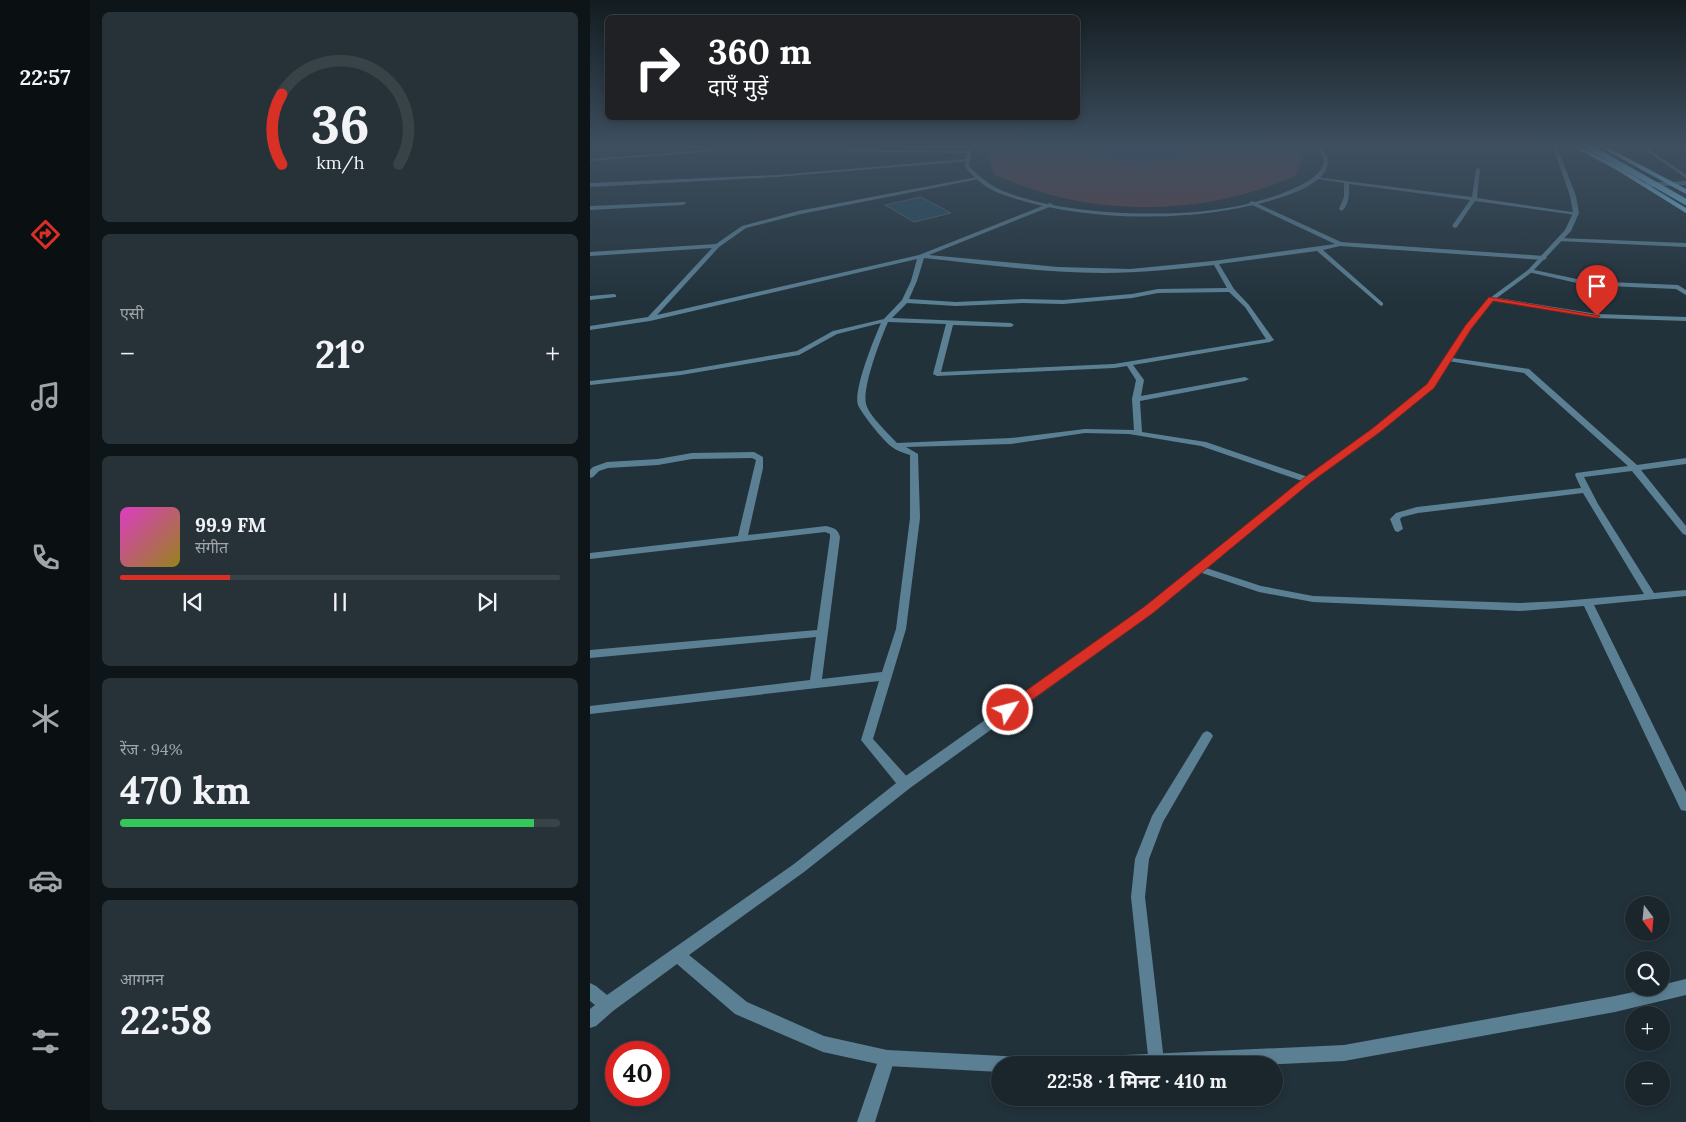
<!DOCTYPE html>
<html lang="hi">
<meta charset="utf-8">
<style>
body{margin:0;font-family:Lora,"Noto Sans Devanagari",serif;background:#273238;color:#f1f3f6;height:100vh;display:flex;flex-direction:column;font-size:19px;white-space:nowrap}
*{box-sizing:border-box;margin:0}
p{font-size:16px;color:#9fa5a9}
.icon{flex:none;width:28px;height:28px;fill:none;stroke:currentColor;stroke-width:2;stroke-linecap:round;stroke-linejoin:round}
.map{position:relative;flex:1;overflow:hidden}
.panel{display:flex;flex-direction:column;gap:12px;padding:12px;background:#0e1518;width:500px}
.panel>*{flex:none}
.hud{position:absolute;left:15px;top:15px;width:475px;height:105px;border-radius:8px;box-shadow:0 2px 8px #0003,0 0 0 1px #384348;background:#202124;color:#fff;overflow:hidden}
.needle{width:32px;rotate:164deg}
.controls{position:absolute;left:1035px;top:896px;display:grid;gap:10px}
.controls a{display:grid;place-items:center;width:45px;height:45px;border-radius:50%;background:#1a262c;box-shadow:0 2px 8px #0003,0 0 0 1px #384348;font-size:25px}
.speed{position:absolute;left:15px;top:1041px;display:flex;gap:10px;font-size:25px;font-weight:700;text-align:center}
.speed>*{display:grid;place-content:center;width:65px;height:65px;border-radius:50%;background:#1a262c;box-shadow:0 2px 8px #0003,0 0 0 1px #384348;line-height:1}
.speed .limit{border:8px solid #d22;background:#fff;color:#111}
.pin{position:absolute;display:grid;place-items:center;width:42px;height:42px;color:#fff;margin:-51px -21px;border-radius:50% 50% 50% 0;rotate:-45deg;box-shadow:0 0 5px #0007}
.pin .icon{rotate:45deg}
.me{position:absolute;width:55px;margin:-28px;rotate:54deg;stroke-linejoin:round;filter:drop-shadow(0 0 4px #0008)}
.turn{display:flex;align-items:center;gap:18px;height:105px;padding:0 20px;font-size:22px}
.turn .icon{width:65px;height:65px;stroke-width:2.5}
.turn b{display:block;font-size:35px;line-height:42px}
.big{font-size:38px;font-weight:700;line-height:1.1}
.panel .card{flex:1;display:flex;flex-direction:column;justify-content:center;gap:8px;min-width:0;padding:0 18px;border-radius:8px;background:#273238}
.panel .dial{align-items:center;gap:0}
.dial svg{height:130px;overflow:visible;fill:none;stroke:#384348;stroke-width:7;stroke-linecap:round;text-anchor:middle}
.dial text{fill:#f1f3f6;stroke:none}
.song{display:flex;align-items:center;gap:15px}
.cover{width:60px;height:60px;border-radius:8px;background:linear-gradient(135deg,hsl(310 70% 55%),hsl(50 70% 35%))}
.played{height:5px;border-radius:2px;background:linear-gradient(90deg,#d93025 25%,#384348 25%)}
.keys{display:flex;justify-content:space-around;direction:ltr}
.heat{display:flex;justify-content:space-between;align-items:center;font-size:28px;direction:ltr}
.charge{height:8px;border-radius:4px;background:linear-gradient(90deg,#34c759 94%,#384348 0)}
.trip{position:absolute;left:401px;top:1056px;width:292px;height:50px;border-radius:25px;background:#1a262c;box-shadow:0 2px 8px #0003,0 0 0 1px #384348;font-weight:700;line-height:50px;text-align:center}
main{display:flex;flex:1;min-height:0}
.menu{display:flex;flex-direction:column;width:90px;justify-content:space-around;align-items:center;background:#0a0f12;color:#9fa5a9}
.menu .icon{width:35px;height:35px}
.menu .on{color:#d93025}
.menu b{font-size:22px;color:#f1f3f6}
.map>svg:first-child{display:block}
</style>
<main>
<nav class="menu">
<b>22:57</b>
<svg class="icon on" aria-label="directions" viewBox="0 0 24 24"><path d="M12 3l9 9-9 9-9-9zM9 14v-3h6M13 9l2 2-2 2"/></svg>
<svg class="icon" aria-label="music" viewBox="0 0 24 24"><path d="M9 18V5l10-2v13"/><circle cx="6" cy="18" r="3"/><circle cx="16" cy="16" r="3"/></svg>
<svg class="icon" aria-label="phone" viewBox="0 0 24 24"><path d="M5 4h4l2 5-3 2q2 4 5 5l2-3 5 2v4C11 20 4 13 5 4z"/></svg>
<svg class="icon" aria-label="climate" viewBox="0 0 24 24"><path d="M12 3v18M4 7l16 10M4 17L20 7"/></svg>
<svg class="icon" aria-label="car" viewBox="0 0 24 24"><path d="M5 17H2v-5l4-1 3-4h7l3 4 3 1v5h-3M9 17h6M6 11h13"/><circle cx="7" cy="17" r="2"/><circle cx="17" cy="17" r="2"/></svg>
<svg class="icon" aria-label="filters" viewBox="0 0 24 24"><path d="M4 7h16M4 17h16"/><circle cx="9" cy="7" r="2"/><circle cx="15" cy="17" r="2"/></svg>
</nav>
<section class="panel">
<div class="card dial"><svg viewBox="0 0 100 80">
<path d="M14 69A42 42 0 1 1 86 69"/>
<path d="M14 69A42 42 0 0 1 14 26" stroke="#d93025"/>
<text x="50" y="56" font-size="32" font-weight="700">36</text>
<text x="50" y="72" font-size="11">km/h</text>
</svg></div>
<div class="card"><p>एसी</p>
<div class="heat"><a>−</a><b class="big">21°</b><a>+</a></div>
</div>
<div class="card">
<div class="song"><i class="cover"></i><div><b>99.9 FM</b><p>संगीत</p></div></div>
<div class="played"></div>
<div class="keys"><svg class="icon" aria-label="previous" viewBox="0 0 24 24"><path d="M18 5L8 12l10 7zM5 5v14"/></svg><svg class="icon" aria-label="pause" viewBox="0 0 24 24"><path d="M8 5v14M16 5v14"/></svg><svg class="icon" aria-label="next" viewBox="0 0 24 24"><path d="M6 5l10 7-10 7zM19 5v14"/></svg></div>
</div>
<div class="card"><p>रेंज · 94%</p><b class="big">470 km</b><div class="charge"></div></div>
<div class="card"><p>आगमन</p><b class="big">22:58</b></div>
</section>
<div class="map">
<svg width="1096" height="1122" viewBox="0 0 1096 1122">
<rect width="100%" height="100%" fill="#22323b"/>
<path fill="#624046" d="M403,147H707L714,156L705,176C612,218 496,218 404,174L398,157Z"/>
<g fill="#234a5d" stroke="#51636c">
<polygon points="503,147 600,147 600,159 543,162 503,157"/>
<polygon points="331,197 361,213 324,222 295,205"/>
</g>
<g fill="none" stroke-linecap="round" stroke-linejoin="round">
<g fill="#5b8094" fill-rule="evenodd">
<polygon points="1051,147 1056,147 1096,175 1096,178"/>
<rect x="1093" y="147" width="3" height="1"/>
<polygon points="378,159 380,161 187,177 0,187 0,183 187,175"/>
<path d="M888,168L890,169L887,198L989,213L986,215L885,201L867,227L865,228L862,226L880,200L759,184C759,194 760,204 752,211L749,209L754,197V183L722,178L724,177L882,197L886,169Z"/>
<path d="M387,177L389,179L211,214L156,228L129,247L67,315L329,255L460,203L463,205L462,206L339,255L468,267L540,269L623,261L745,244L660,204L659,203L662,201L751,242L954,256L957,258L954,260L750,246L733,250L793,303V305L791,306L727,251L629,264L644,289L659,305L684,340L680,342L543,365L554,380L551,396L655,377L659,379L655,381L550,401L552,432L616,442L721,478L722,480L721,482H715L611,446L539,434L495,433L421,444L316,447L328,454L330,518L316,629L283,739L320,780L321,784L320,788L315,789L310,788L271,740L289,681L0,714V706L220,680L226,637L0,658V650L227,630L240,537V534L235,532L0,559V553L148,536L166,460L162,458L102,459L68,465L18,468L9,471L3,477L0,478V470L3,467L17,462L68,459L102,453L164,452L173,457V468L158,535L236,526C244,528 248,529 250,537L232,679L292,672L306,629L320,518V455C314,453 307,451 302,447C294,442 272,414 268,405C263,390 284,339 291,323L247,334L209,355L91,375L0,385V381L91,371L207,351L243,331L294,319L312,300L321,281L327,259L60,321L0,330V326L58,317L122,248L0,256V252L126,244L152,226L208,211ZM334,258C393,264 453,273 513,273C550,273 587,269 624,265L637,288L568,289L542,294L473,300L433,299L366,302L319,299L327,281ZM639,292L655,307L676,339L524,364L351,372L363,325L421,327L424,325L421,323L302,318L317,303L366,306L433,303L473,304L542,298L568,293ZM298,322L356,324L343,374L347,376L524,368L537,366L546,380L542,399L544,430L495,429L421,438L307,443C298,433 279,416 276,404C272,387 291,338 298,322Z"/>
<polygon points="1096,181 1096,185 1055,187 1052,185 1055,183"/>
<polygon points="95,202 96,203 93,205 0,210 0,206"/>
<polygon points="970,238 1096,243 1096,247 968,241 968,239"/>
<polygon points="940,269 996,281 1088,285 1096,290 1096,295 1086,289 996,285 938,272 937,271"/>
<polygon points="24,294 26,295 26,297 0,300 0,296"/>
<polygon points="902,297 1007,314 1096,317 1096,321 1007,318 900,300 899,299"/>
<polygon points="855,357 939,369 1047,465 1096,458 1096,464 1051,470 1096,526 1096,535 1093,534 1042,471 994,477 1008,504 1064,593 1096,590 1096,596 1004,605 1096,792 1096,811 1091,810 1089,806 994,606 930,611 723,602 669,592 606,571 605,569 610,566 671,586 723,596 930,603 972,601 1054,594 993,493 828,513 812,517 810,519 813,529 808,532 805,531 800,519 806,513 827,507 991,488 985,475 986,473 1038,466 934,373 858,361 854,359"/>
<polygon points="617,731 621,733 623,736 573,822 559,859 555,897 574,1061 573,1065 559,1065 541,897 545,859 562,816 613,733"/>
<polygon points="297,1050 303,1052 305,1058 285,1122 267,1122 289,1058 291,1052"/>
</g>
<g fill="#5b8094" fill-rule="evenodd">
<path d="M381,147H386L381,152L379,166C389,176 399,185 413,191C445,204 482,209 517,212C580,216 653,214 711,185C721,180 736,171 733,157C732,154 728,150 727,147H731C733,150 736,154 737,157C749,197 621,214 596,215C569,217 542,217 516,215C481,212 445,206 411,194C397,189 385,179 375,167L376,153L142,150L0,161V159L142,148L378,151Z"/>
<polygon points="963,147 967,147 986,196 989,213 981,231 942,272 904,300 881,329 844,388 790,432 721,482 563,613 320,788 214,872 99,955 157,1002 234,1036 297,1050 434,1057 440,1059 442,1065 410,1065 410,1072 297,1066 233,1052 145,1014 87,964 23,1011 6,1026 0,1028 0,1009 5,1005 0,1001 0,983 6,986 17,995 204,864 310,780 555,607 715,478 784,428 838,384 876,327 900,298 938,270 975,230 983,213 980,196"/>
<polygon points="1096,979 1096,995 1025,1012 754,1061 672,1065 483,1065 485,1059 491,1057 754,1045 1025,996 1062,988 1071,988 1071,985"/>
</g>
<g fill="#80d0f9" fill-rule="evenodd">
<polygon points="983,147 990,147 1029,167 1096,208 1096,213 1025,169"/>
<polygon points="1010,147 1017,147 1096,189 1096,194"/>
</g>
<polyline stroke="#80d0f9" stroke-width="6" points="999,147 1096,202"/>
</g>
<linearGradient id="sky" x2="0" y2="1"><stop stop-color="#131c20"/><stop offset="0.48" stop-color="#3e4f60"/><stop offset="1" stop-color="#3e4f60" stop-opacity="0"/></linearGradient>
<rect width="1096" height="304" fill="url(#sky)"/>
<polygon fill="#d93025" stroke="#8d1f18" points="899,297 1010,316 1007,318 903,301 881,329 844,388 790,432 721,482 563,613 422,714 413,714 411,710 413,707 554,607 714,478 783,428 837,384 875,326"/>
</svg>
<div class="controls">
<a><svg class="needle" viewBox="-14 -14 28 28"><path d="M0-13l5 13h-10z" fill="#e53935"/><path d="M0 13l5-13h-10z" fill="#9fa5a9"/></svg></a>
<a><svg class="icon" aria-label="search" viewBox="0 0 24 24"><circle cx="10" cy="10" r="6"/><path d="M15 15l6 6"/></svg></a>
<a>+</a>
<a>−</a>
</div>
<div class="speed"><div class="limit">40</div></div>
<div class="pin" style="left:1007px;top:316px;background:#d93025"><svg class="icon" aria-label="arrive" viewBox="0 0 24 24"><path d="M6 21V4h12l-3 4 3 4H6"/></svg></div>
<svg class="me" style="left:418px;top:710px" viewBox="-20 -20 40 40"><circle r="17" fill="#d93025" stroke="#fff" stroke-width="3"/><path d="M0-11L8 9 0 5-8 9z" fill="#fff"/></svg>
<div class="trip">22:58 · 1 मिनट · 410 m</div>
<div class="hud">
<div class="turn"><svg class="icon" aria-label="right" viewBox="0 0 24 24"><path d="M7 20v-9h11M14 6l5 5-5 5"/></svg><div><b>360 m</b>दाएँ मुड़ें</div></div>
</div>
</div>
</main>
